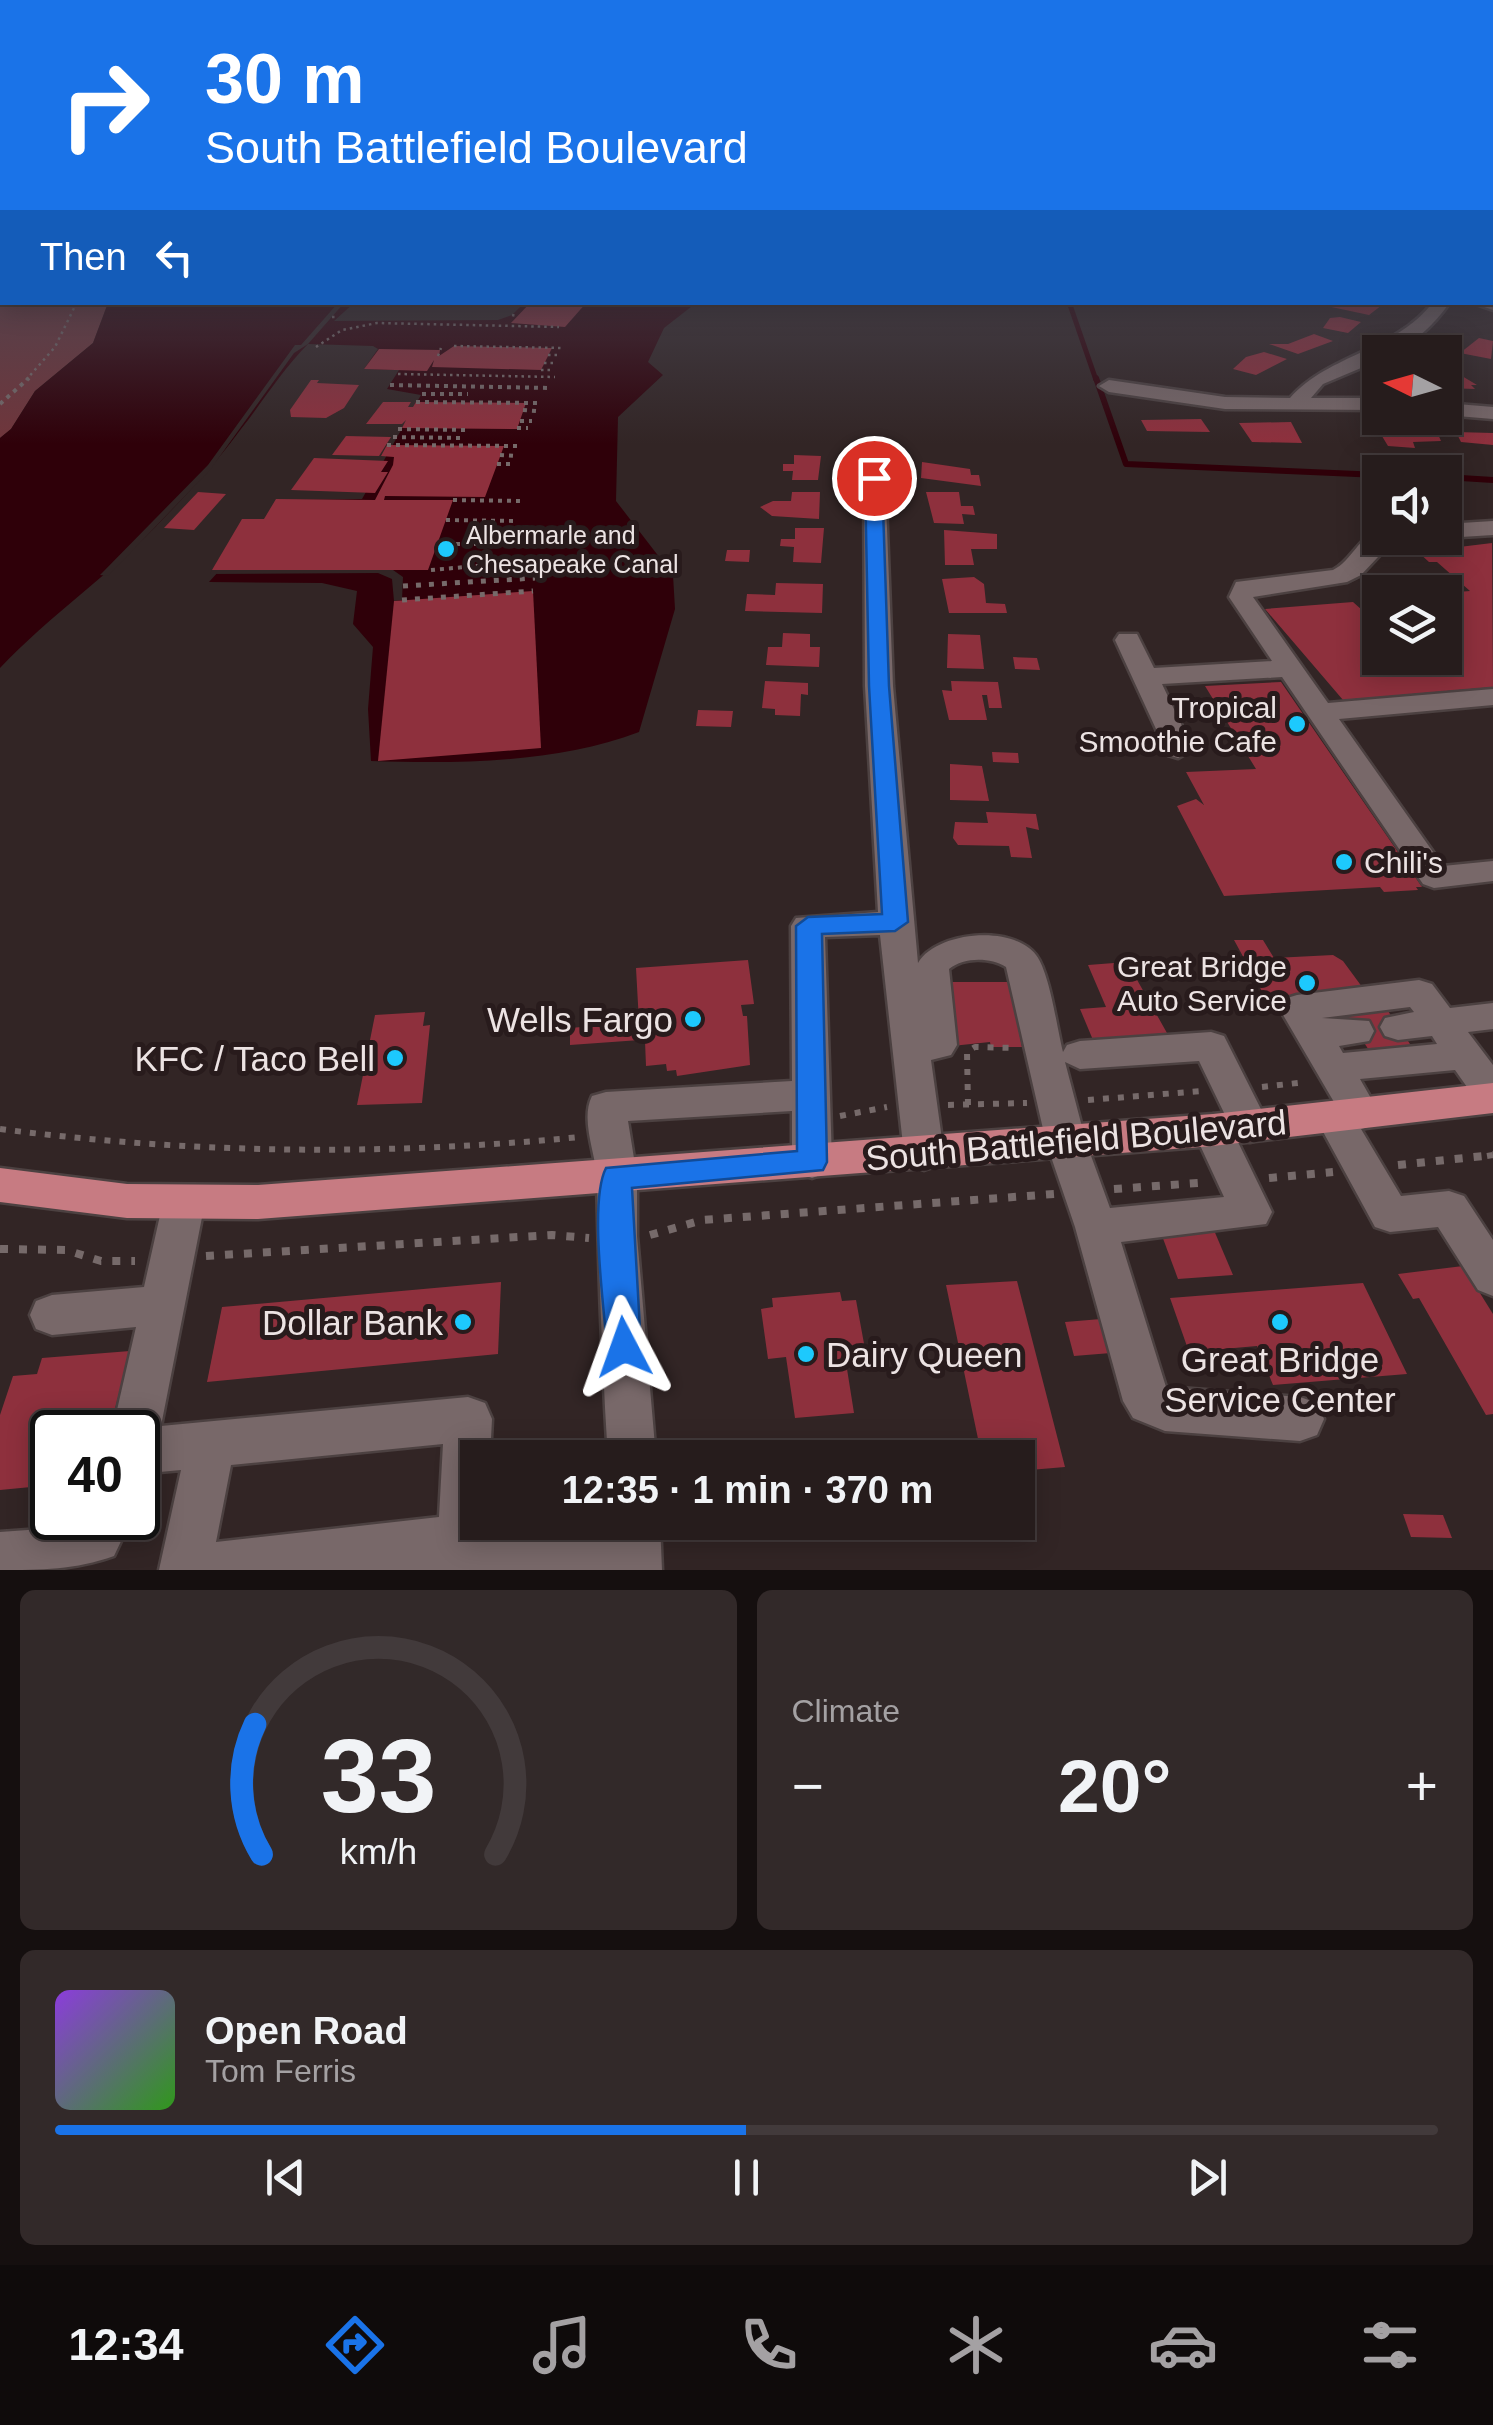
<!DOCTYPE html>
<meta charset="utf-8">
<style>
body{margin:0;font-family:Helvetica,sans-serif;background:#322929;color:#f1f3f6;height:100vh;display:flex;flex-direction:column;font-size:38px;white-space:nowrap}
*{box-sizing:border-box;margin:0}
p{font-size:32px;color:#a4a1a3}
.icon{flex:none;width:55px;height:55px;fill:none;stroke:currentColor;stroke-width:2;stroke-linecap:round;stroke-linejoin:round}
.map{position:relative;height:1570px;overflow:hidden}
.side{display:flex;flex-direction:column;gap:20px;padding:20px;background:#150f0f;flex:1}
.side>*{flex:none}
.top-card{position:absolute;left:0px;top:0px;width:1495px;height:305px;box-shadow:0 5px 25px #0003,0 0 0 2px #423a3b;background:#1a73e8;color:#fff;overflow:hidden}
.needle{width:65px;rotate:275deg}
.controls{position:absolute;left:1362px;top:335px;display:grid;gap:20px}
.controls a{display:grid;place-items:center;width:100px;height:100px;border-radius:0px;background:#261c1c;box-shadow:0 5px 25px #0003,0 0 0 2px #423a3b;font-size:50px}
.speed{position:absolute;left:30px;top:1410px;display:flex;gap:20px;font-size:50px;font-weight:700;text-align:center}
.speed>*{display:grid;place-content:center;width:130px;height:130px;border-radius:50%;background:#261c1c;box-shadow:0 5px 25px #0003,0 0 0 2px #423a3b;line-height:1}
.speed .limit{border:5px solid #111;border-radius:15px;background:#fff;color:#111}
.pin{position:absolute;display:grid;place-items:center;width:85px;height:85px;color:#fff;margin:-42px;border:5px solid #fff;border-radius:50%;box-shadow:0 2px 10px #0007}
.me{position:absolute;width:110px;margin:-55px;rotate:356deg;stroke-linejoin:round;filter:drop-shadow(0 0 8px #0008)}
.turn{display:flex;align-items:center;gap:35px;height:210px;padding:0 40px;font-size:45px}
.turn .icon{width:130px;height:130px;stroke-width:2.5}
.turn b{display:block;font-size:70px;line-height:85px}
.then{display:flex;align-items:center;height:95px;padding:0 40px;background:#0003;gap:20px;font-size:38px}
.big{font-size:75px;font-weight:700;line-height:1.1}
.side .widget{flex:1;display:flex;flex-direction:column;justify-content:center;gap:15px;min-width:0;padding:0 35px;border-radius:15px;background:#322929}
.side .dial{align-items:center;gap:0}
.dial svg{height:260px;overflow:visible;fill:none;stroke:#423a3b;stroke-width:7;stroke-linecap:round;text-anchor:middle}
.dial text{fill:#f1f3f6;stroke:none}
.song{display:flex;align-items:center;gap:30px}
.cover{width:120px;height:120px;border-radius:15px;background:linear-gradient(135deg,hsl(270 70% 55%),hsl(110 70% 35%))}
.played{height:10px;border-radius:5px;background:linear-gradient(90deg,#1a73e8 50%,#423a3b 50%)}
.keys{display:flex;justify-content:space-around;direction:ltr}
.heat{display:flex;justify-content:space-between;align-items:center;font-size:55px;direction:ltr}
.side .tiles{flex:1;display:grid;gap:20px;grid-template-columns:1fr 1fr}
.widget:last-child{grid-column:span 2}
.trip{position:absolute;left:460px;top:1440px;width:575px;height:100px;border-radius:0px;background:#261c1c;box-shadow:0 5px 25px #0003,0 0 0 2px #423a3b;font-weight:700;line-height:100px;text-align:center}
.menu{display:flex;height:160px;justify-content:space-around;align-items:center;background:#0f0b0b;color:#a4a1a3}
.menu .icon{width:70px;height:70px}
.menu .on{color:#1a73e8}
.menu b{font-size:45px;color:#f1f3f6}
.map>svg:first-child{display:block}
</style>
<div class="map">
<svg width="1493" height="1570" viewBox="0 0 1493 1570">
<rect width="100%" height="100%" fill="#322525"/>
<polygon fill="#70353b" points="0,225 2,302 108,303 93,343 35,391 11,429 0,438"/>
<path fill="#2f0009" d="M108,303H354L334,321L498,320L512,315L524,303H696L664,328L648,362L663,375L618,417L616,501L673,575L675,609L639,732C557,763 459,764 371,761L368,709L373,647L353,624L357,591L322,583L209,582L283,500L362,499L421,395L387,389L399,370L364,369L378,349L373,346L308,344C282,370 264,400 241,429C217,462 189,492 160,522C110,575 50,615 0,668V438L11,429L35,391L93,343Z"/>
<g fill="#322525">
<polygon points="338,303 344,303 308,344 294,353 210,470 108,576 100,575 208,465 295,345 301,345"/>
<polygon points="212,570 393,570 403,577 402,600 394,601 392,579 378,573 210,574"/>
</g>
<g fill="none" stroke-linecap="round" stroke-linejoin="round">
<polyline stroke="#2f0009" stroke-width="5" points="1069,302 1096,380"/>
<g stroke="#2f0009" stroke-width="6">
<polyline points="1096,378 1126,464 1380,475"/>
<polyline points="1445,477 1493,480"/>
</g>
</g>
<g fill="#8e303d">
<polygon points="531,302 587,302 565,327 511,323"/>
<polygon points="1326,302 1355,304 1386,302 1369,315 1322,305"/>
<polygon points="1340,317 1361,322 1348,333 1323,328 1330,318"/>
<polygon points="1314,334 1333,341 1298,354 1269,344 1288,344"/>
<polygon points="1479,338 1493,341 1491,359 1460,353"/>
<polygon points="454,346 552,348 541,370 432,367 434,360 427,371 364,369 379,349 440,350 439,356"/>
<polygon points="1264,352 1287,359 1256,375 1233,369 1246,357"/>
<polygon points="1452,370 1477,385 1471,385 1475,389 1445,388 1445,371"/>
<polygon points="311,380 319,380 317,383 359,385 344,408 326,418 291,417 290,410"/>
<polygon points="383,402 411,402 408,407 413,407 416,402 526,403 517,429 402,428 406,420 402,424 366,424"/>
<polygon points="1201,419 1210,432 1147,431 1141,420"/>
<polygon points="1291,422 1302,443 1252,442 1239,423"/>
<polygon points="1374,423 1423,427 1437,432 1441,441 1413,442 1415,448 1388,446"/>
<polygon points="1456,432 1493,433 1493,445 1461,442"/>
<polygon points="346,436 391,437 379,456 332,455"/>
<polygon points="387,445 504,446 485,497 385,496 384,500 453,500 428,570 212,570 242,519 264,519 276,499 375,500 393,465 394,457 381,456"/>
<polygon points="794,455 821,456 818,480 792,480 793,471 783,471 783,464 794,464"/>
<polygon points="314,458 388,461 381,472 388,472 375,493 291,490"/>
<polygon points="922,462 970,469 971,475 979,475 981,486 921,478"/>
<polygon points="198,492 226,494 194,530 164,528"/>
<polygon points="792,492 820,492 819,519 772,516 760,507 773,501 791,501"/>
<polygon points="926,492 959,492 961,506 973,506 975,515 962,514 964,524 934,523"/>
<polygon points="795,528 824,528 821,563 793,562 794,547 780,546 781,539 795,539"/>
<polygon points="944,530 997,534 997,549 971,549 974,565 945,565"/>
<polygon points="1492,543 1493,687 1343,700 1265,609 1353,602 1380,626 1380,658 1445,658 1445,593 1470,591 1437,562 1429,562 1418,552"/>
<polygon points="727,550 750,550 749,562 725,561"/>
<polygon points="974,577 984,584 986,603 1005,604 1007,613 949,613 942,579"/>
<polygon points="776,583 823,584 822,613 745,611 747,594 775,595"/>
<polygon points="533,591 541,748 378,761 394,601"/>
<polygon points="783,633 810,634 810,647 820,647 819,667 766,665 768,647 782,647"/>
<polygon points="948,634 980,635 984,669 947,668"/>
<polygon points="1013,657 1037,658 1040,670 1015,669"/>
<polygon points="765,681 808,683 808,695 801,694 800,716 775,715 775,709 762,708"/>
<polygon points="951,681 998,682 1002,708 989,708 987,695 982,695 987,720 949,720 942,690 952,691"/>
<polygon points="1281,682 1422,887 1416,887 1418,890 1384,892 1380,887 1224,896 1177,806 1196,799 1204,805 1186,772 1256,769 1205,686"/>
<polygon points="698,710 733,711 731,727 696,726"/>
<polygon points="992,752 1018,753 1019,763 993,762"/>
<polygon points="950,764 982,766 989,801 950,800"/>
<polygon points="986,812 1036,814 1039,830 1026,827 1032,858 1011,857 1009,846 958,845 953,838 955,822 988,823"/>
<polygon points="1234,940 1263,940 1274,958 1333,955 1343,961 1368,995 1270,1006"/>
<polygon points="748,960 754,1004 741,1005 743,1016 747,1016 750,1065 677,1076 676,1070 667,1071 666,1064 646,1066 645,1041 640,1040 570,1045 570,1028 639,1022 636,968"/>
<polygon points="1127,962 1167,1033 1093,1040 1080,1009 1106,1007 1088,965"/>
<polygon points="942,982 1009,982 1022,1047 991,1047 990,1042 952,1046"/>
<polygon points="1382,1002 1416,1053 1374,1058 1341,1007"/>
<polygon points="425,1012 423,1026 430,1025 422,1103 357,1105 375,1015"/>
<polygon points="1202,1202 1233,1275 1178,1279 1151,1206"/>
<polygon points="1463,1266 1493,1314 1493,1414 1486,1415 1419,1298 1413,1299 1398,1274"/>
<polygon points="1017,1281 1065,1467 1018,1471 1018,1458 982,1458 946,1285"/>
<polygon points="501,1282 498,1354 207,1382 222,1307"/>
<polygon points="1363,1283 1407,1374 1273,1385 1257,1346 1189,1352 1170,1298"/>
<polygon points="840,1292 842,1301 856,1300 865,1349 844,1350 854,1413 795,1418 786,1357 768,1359 761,1309 773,1307 772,1298"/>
<polygon points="1101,1319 1111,1353 1074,1356 1065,1322"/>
<polygon points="130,1351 109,1432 52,1432 52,1485 0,1490 0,1415 13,1376 37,1374 42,1358"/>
<polygon points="1403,1514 1443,1515 1452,1538 1411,1537"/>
</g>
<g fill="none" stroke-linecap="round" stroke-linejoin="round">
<g stroke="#4c4141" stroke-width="5">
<g id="minor">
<polygon points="1492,300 1493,310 1470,302 1492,302"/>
<path d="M1433,302H1450C1435,324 1408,352 1380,352V360L1323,384L1311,398H1380V410L1225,409L1109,392L1099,386L1109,380L1225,397L1290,398C1329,354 1396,351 1433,302Z"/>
<polygon points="1445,403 1493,407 1493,419 1445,415"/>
<path d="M874,444L884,450L893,686L918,963C936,932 1012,924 1036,955C1050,973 1057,1029 1063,1052L1067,1045L1080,1041L1211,1032L1224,1036L1270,1127L1264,1138L1250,1142L1236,1138L1272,1212L1266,1224L1121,1242L1166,1387L1300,1397L1317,1403L1324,1419L1317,1435L1300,1441L1165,1431L1133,1418L1123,1401L1075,1227L1046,1142L1006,967C990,957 964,957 949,969L957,1045L951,1055L931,1060L944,1154L938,1165L924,1170L910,1165L904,1154L880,935L825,937L832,1162L826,1173L812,1178L798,1173L792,1162V1111L628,1121L637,1177V1236L656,1458H608C602,1365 599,1272 597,1179C596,1154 580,1120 592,1096L606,1092L792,1081L791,926L796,918L878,912L865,686L864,450ZM1199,1061L1227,1119L1213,1114L1199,1119L1193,1130L1224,1197L1110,1208L1086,1142L1065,1062L1080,1069Z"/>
<polygon points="1493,521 1493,535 1445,538 1443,538 1445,524"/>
<path d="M1380,531V538H1396L1361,575L1347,582L1253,597L1328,703L1493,689V705L1339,719L1443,866L1493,861V881L1434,888L1423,884L1282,677L1162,684L1193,749L1178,758L1168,755L1115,640L1119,634H1137L1154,668L1272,661L1229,597L1236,582L1333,570C1352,561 1359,535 1380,531Z"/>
<path d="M1419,980L1432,984L1450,1008L1493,1003V1029L1468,1032L1493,1065V1109L1479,1104L1455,1070L1360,1079L1380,1114L1375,1125L1361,1129L1401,1196L1449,1191L1464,1196L1493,1240V1296L1478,1290L1438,1227L1390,1232L1375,1227L1315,1117L1320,1106L1334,1102L1279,1008L1284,999L1297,995ZM1410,1007L1414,1012L1385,1018L1380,1027L1385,1036L1398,1040L1432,1036L1437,1044L1343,1053L1339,1046L1369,1041L1374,1031L1369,1021L1322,1018Z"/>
<path d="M184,1185L199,1190L205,1202L161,1426L468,1397L485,1403L492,1419L490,1458H478V1522H489L488,1536L610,1522H660L662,1570H159L181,1470L138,1474V1432H112L136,1327L52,1335L36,1329L30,1315L36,1301L52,1295L144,1287L163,1202L169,1190ZM443,1444L439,1517L216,1542L231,1465Z"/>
<path d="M80,1518H132L114,1556C75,1570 41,1570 0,1570V1532L55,1528Z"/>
</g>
</g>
<g stroke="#4c4141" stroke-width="5">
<polygon id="major" points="1493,1083 1493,1113 1213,1146 258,1219 127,1218 0,1202 0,1168 127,1184 258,1185 1213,1114"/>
</g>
<g stroke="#766a6a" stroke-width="2.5" stroke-dasharray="2.5 4" stroke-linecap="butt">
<polyline points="512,315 518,316"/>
<polyline points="332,317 338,317"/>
<polyline points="454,346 562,348"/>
<polyline points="316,347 342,330 377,323 559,327"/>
<polyline points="548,355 559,355"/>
<polyline points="438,356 441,348"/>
<polyline points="544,363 556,363"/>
<polyline points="541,370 552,370"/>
<polyline points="398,374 555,377"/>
<polyline points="26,380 55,347 77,302"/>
</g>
<g stroke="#766a6a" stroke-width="4" stroke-dasharray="4 5" stroke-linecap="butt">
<polyline points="390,385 550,388"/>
<polyline points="422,394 468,394"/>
<polyline points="416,402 539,403"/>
<polyline points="0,404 29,378"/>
<polyline points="523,410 536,411"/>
<polyline points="520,421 532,421"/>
<polyline points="517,428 528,428"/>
<polyline points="398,429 466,430"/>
<polyline points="393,437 463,438"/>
<polyline points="387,445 519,446"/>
<polyline points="500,455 515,456"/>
<polyline points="497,464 512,464"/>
<polyline points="453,500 521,501"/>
<polyline points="446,520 518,521"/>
<polyline points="438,544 515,544"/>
<polyline points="431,570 534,561"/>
</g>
<g stroke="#766a6a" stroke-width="5" stroke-dasharray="5 8" stroke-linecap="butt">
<polyline points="403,586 535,578"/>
<polyline points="402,600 533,591"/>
</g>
<g stroke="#766a6a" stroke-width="6" stroke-dasharray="6 9" stroke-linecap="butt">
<polyline points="1262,1087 1306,1082"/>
<polyline points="1088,1100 1202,1091"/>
<polyline points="948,1105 1027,1103"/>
<polyline points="968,1105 967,1052 975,1047 1015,1048"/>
<polyline points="840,1116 887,1107"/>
<path d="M0,1129C194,1154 385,1156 580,1137"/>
<polyline points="1487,1156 1493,1155"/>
</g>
<g stroke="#766a6a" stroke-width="8" stroke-dasharray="8 11" stroke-linecap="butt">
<polyline points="1398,1165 1493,1155"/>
<polyline points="1269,1178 1333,1172"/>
<polyline points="1114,1189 1198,1183"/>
<polyline points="650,1235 703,1220 1054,1194"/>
<polyline points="0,1249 66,1250 101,1261 135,1261"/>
<polyline points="206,1256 552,1235 589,1238"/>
</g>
<use href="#minor" fill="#786869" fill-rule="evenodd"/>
<use href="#major" fill="#c77b82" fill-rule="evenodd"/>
</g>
<linearGradient id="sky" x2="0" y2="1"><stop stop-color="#1c1414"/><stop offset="0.51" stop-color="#494651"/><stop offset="1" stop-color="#494651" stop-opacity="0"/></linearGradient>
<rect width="1493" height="444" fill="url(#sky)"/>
<path fill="#1a73e8" stroke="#114b97" stroke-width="2.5" d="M874,473L882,478L889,686L908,922L895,931L822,934L827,1162L823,1170L632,1188L641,1347L636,1358L624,1362L612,1358L607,1347C604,1307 589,1201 606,1168L797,1151L796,926L808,917L882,914L869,686L865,478Z"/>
<g fill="#1dc9fd" stroke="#281b1c" stroke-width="4">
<circle cx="446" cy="549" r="10"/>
<circle cx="1297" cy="724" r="10"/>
<circle cx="1344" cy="862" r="10"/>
<circle cx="1307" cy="983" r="10"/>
<circle cx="693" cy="1019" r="10"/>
<circle cx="395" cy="1058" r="10"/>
<circle cx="463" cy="1322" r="10"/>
<circle cx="1280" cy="1322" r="10"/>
<circle cx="806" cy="1354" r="10"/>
</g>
<g text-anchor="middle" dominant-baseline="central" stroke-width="10" stroke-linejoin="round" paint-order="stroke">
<g font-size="25" fill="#ece3e3" stroke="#281b1c" text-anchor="start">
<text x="466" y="535">Albermarle and<tspan x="466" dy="29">Chesapeake Canal</tspan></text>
</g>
<g font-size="30" fill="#ece3e3" stroke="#281b1c" text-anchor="end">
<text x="1277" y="707">Tropical<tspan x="1277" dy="34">Smoothie Cafe</tspan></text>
<text x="1364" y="862" text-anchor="start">Chili's</text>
<text x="1287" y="966">Great Bridge<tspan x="1287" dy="34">Auto Service</tspan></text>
</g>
<g font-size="35" fill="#ece3e3" stroke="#281b1c" text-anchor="end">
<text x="673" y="1019">Wells Fargo</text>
<text x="375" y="1058">KFC / Taco Bell</text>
<text x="443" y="1322">Dollar Bank</text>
<text x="826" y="1354" text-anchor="start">Dairy Queen</text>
<text x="1280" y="1359" text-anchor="middle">Great Bridge<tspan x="1280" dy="40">Service Center</tspan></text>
</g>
<g font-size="35" fill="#ece3e3" stroke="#281b1c">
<text transform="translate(1076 1140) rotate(-5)">South Battlefield Boulevard</text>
</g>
</g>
</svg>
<div class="controls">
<a><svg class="needle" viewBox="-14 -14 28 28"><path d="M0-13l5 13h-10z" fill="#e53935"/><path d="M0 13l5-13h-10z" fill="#a4a1a3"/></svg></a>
<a><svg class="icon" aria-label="sound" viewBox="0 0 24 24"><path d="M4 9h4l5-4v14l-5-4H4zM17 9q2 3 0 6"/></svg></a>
<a><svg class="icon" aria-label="layers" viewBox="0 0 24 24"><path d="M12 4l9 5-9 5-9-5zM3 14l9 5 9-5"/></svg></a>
</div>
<div class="speed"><div class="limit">40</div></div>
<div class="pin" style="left:874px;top:478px;background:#d93025"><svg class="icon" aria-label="arrive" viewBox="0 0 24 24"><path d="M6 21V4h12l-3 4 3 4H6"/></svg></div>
<svg class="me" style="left:624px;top:1347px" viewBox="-20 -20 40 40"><path d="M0-17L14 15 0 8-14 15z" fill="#1a73e8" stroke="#fff" stroke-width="4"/></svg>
<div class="trip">12:35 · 1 min · 370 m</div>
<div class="top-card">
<div class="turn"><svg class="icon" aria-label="right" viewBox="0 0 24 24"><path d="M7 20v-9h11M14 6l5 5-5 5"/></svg><div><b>30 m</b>South Battlefield Boulevard</div></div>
<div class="then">Then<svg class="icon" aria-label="left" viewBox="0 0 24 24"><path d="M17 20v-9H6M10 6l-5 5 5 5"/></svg></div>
</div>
</div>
<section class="side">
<div class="tiles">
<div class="widget dial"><svg viewBox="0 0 100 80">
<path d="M14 69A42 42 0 1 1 86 69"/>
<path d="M14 69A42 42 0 0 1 12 29" stroke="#1a73e8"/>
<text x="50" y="56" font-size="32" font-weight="700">33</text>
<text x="50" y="72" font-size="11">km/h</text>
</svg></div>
<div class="widget"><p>Climate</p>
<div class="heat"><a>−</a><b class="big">20°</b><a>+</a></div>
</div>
<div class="widget">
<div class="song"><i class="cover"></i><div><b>Open Road</b><p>Tom Ferris</p></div></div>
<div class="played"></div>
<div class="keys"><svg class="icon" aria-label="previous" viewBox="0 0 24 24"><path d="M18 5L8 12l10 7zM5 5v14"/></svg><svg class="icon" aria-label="pause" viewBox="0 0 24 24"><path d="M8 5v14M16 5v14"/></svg><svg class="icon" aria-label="next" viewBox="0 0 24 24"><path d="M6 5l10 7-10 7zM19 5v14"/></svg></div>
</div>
</div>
</section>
<nav class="menu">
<b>12:34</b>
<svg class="icon on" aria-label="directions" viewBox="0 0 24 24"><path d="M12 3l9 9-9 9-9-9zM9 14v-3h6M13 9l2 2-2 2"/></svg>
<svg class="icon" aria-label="music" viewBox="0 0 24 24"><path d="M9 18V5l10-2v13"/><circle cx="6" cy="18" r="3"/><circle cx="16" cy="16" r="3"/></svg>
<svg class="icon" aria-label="phone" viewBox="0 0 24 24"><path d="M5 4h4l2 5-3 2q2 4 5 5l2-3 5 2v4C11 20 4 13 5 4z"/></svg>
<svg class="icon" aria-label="climate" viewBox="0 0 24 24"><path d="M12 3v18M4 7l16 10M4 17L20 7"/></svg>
<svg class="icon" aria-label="car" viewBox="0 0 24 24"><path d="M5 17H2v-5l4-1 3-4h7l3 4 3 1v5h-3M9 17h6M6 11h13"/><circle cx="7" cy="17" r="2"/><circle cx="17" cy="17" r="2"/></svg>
<svg class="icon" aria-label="filters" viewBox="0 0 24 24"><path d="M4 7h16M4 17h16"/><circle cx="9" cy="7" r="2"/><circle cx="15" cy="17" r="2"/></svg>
</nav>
